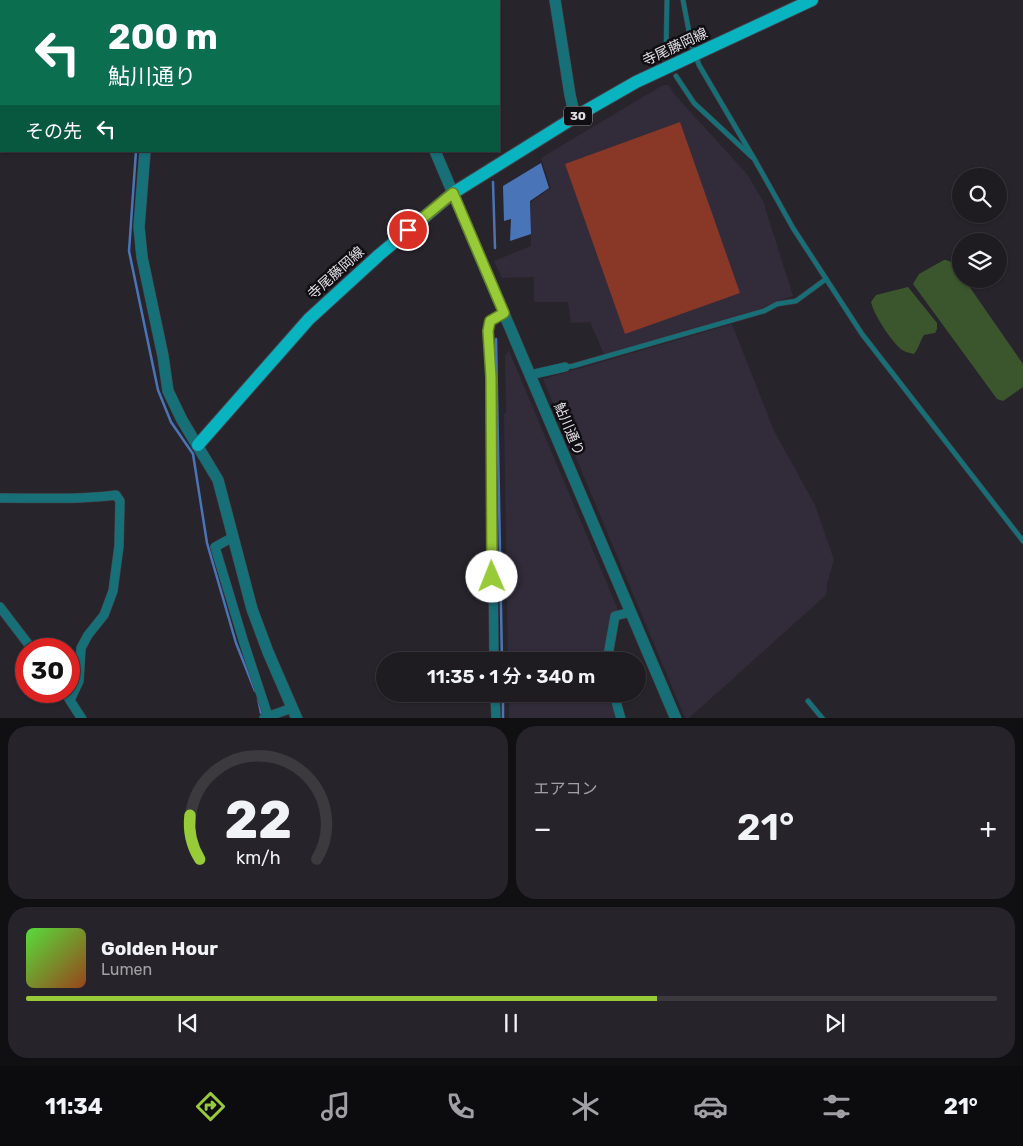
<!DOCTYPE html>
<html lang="ja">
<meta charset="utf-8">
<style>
body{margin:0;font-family:Rubik,"Noto Sans JP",sans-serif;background:#26242a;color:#f1f3f6;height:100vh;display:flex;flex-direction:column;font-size:19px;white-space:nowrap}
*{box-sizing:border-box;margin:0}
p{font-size:16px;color:#a1a1a5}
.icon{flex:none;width:28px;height:28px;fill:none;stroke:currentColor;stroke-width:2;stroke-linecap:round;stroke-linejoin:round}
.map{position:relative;height:718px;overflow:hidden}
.drawer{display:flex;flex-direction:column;gap:8px;padding:8px;background:#100f12;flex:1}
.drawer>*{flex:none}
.hud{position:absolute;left:0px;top:0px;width:500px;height:152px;box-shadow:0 1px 4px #0004,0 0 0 1px #3c393f;background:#0b6e4f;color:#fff;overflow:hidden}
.buttons{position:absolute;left:952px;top:168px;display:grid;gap:10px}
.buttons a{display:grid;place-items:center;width:55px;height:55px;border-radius:50%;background:#1e1b21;box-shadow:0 1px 4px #0004,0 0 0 1px #3c393f;font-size:25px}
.speed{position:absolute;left:15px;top:638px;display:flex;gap:10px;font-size:25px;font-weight:700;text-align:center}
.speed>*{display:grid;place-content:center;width:65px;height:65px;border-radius:50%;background:#1e1b21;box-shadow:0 1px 4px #0004,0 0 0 1px #3c393f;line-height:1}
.speed .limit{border:8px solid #d22;background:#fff;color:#111}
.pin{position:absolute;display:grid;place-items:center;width:42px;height:42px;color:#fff;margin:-21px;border:2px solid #fff;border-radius:50%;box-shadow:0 1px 5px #0007}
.me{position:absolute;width:55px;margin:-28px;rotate:359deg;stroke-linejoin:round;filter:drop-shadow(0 0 4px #0008)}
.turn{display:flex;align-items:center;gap:18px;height:105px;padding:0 25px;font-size:22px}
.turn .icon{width:65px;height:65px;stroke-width:2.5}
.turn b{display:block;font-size:35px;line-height:42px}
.then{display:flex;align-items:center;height:48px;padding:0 25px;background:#0003;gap:10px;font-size:19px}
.big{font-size:38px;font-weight:600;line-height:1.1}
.drawer .card{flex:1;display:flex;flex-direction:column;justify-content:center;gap:8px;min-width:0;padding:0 18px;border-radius:20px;background:#26242a}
.drawer .dial{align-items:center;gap:0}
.dial svg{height:130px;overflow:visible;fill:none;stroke:#3c393f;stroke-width:7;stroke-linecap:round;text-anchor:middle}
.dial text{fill:#f1f3f6;stroke:none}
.song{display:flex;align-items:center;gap:15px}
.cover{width:60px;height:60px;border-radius:8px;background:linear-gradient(135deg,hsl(110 70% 55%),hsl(20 70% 35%))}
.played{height:5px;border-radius:2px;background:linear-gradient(90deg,#98cb38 65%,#3c393f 65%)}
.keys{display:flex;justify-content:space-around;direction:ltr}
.heat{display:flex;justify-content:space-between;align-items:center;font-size:28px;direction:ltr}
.drawer .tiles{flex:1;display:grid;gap:8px;grid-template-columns:1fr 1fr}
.card:last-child{grid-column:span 2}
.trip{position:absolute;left:376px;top:652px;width:270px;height:50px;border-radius:25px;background:#1e1b21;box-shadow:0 1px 4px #0004,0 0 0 1px #3c393f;font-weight:600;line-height:50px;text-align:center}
.tabs{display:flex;height:80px;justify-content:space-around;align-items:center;background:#0c0b0d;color:#a1a1a5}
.tabs .icon{width:35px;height:35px}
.tabs .current{color:#98cb38}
.tabs b{font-size:22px;color:#f1f3f6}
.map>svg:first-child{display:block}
</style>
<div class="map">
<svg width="1023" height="719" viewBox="0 0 1023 719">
<rect width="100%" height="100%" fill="#28242c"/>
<g fill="#322b39">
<polygon points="663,85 669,85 674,94 747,174 763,201 793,296 774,302 760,309 604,354 590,322 571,323 568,302 534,302 534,277 502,278 494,261 531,246 531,202 551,188 541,158"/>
<polygon points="732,324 774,431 815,505 834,560 827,584 826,595 689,718 685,718 543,379"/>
<polygon points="509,351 619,612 604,661 508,661 504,414 506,413 505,355"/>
<polygon points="509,694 610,694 618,718 509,718"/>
</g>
<g fill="#3b562d">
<path d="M944,260C953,260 961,270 961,279H964L1023,364V387L1003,401L997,399L913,284L919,274Z"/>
<path d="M908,287L937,323V329L935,333L924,335C920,341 919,348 914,354C910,353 905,352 902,350C891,341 874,315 871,302L876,295Z"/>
</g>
<polygon fill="#4975b8" points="541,163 549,188 530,201 531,234 510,241 511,219 504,221 503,186"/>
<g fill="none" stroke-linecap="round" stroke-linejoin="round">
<g stroke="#4975b8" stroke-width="2.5">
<polyline points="491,0 491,1"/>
<polyline points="136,151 129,251 158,390 171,422 193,454 207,543 236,643 255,691"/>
<polyline points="493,182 495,248"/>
<polyline points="496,339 502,661"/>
<polyline points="503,694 503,719"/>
<polyline points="258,698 261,713"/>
</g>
</g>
<polygon fill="#893827" points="680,122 740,293 625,334 565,164"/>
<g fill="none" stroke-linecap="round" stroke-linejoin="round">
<g stroke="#454249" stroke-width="5.5">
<g id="service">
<polyline points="683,0 691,42 699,65 756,162 793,228 862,334 1023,541"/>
<polyline points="666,53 667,0"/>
<polyline points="676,76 694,103 752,157"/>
<polyline points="565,367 573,366 764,311 777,304 796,301 826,279"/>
<polyline points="808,701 823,719"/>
</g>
</g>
<g stroke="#454249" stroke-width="10">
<g id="minor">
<polyline points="530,375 565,367"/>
<path d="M0,498C39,498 77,500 116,495L120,501L119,546L113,591L104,615L88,635L81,648L79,681L70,700"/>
<polyline points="233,537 215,547 244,643 269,719"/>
<polyline points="0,607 32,649"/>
<polyline points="494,661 491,377 488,331 490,321 504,313"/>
<polyline points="607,661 615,616 631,612"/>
<polyline points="64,691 82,719"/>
<polyline points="495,694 496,719"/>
<polyline points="614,694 621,719"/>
<polyline points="264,718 292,708"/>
</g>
</g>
<g stroke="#454249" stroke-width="12">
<g id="tertiary">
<polyline points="370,0 370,1"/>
<polyline points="555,0 570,95 575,117"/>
<polyline points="159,1 159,0"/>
<polyline points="145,151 139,227 142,257 163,356 168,391 182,420 218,480 252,609 268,652 297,719"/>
<polyline points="435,151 676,719"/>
</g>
</g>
<g stroke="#454249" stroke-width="14">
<polyline id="primary" points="198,445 309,319 379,255 453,193 575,117 636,82 812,0"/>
</g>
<use href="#service" stroke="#176f77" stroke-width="4.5"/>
<use href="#minor" stroke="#176f77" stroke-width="9"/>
<use href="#tertiary" stroke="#176f77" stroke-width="11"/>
<use href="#primary" stroke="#09b4c1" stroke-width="12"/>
</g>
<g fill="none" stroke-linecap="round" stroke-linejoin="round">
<g stroke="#638424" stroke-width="12">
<polyline id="route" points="408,230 453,193 504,313 490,321 488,331 491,377 492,577"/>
</g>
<use href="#route" stroke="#98cb38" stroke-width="9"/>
</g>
<g text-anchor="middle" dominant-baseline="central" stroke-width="5" stroke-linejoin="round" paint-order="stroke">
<rect fill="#100e12" stroke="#a29fa4" stroke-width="1" x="564" y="106.5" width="28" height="19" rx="4"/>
<g font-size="12" font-weight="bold" fill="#e0dde3">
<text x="578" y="116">30</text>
</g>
<g font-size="14" fill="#e0dde3" stroke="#100e12">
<text transform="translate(675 47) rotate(-25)">寺尾藤岡線</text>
<text transform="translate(336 273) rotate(-42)">寺尾藤岡線</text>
<text transform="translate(569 429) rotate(67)">鮎川通り</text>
</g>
</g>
</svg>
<div class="buttons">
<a><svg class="icon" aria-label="search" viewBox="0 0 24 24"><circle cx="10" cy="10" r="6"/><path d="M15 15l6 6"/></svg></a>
<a><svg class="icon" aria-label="layers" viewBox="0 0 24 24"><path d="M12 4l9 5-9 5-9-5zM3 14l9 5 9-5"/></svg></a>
</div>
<div class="speed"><div class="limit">30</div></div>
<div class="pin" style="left:408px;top:230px;background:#d93025"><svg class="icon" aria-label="arrive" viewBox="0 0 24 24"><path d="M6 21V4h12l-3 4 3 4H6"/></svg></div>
<svg class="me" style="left:492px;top:577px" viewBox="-20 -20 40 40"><circle r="19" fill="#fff"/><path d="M0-13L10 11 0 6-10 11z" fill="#98cb38"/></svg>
<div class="trip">11:35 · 1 分 · 340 m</div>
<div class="hud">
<div class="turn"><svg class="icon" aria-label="left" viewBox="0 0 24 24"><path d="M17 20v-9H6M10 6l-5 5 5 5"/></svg><div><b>200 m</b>鮎川通り</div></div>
<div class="then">その先<svg class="icon" aria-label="left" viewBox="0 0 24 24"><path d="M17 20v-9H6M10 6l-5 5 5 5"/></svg></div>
</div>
</div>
<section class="drawer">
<div class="tiles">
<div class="card dial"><svg viewBox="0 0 100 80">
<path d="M14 69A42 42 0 1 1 86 69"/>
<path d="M14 69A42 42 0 0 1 8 42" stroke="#98cb38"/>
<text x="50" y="56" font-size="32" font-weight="700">22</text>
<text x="50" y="72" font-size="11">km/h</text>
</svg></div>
<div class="card"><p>エアコン</p>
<div class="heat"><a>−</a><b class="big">21°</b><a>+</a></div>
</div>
<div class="card">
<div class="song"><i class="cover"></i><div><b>Golden Hour</b><p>Lumen</p></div></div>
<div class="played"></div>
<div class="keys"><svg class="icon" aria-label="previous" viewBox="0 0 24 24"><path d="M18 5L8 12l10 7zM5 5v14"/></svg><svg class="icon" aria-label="pause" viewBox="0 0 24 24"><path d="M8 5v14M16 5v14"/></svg><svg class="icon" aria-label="next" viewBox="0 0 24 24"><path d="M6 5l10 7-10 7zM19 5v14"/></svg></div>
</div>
</div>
</section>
<nav class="tabs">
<b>11:34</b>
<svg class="icon current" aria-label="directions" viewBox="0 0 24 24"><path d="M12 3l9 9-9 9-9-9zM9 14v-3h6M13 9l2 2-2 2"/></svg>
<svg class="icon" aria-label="music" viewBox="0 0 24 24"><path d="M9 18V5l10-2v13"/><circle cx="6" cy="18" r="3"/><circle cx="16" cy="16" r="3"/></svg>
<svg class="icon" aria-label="phone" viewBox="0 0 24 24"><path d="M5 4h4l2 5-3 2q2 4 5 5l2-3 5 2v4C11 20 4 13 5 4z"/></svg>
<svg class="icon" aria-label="climate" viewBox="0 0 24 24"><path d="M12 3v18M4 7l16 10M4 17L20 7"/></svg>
<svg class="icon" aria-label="car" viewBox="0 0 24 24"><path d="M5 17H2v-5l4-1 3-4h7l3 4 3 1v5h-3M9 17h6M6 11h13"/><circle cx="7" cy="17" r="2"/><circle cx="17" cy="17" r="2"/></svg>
<svg class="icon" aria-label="filters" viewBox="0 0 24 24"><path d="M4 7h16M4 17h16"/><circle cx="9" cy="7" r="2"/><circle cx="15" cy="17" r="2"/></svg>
<b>21°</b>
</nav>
